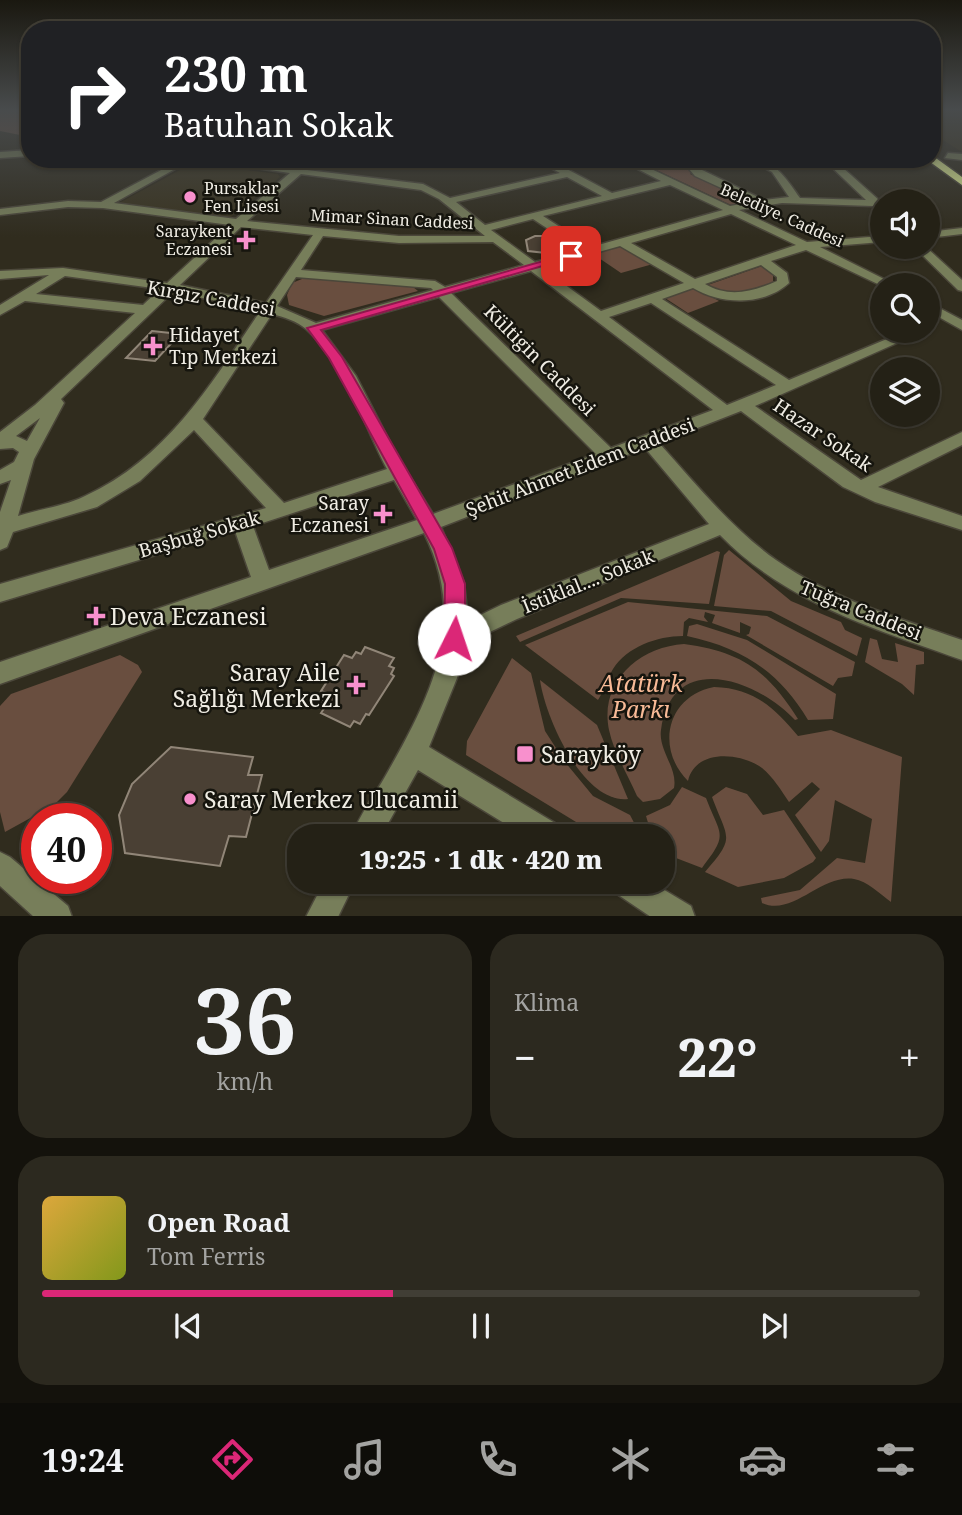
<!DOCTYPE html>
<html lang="tr">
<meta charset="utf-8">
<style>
body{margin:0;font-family:"Noto Serif",serif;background:#2c291f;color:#f1f3f6;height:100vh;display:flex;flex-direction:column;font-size:26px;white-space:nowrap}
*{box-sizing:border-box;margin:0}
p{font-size:23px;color:#a3a3a1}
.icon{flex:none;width:38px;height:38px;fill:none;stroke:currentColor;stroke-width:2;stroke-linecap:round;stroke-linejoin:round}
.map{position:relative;height:916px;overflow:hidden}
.details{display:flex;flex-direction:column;gap:18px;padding:18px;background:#14120c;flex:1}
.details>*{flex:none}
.hud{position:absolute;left:21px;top:21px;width:920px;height:147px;border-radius:28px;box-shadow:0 2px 5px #0004,0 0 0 2px #413e35;background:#202124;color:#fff;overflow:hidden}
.controls{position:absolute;left:870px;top:189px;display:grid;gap:14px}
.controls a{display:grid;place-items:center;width:70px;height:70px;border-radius:50%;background:#242116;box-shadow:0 2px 5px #0004,0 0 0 2px #413e35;font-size:35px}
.speed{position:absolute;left:21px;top:803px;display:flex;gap:14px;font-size:35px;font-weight:700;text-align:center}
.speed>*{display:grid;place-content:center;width:91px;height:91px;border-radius:50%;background:#242116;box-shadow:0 2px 5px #0004,0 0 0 2px #413e35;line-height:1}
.speed .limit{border:10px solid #d22;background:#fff;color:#111}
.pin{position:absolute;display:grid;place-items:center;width:60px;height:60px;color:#fff;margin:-30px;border-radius:14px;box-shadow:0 4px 10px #0006}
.me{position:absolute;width:77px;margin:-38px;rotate:4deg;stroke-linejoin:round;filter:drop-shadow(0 0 5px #0008)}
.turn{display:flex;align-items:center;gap:24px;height:147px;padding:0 28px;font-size:32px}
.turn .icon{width:91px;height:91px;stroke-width:2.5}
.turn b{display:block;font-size:49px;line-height:60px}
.big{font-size:52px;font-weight:800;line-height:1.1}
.details .tile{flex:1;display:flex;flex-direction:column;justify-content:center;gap:10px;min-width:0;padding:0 24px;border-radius:28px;background:#2c291f}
.details .dial{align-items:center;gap:0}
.dial b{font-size:91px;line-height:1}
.song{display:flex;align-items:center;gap:21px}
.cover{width:84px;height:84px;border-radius:10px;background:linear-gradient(135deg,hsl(40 70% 55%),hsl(70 70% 35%))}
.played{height:7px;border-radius:4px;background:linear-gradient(90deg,#db2777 40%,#413e35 40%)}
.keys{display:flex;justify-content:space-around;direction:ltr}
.heat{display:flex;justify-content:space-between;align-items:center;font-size:38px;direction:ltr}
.details .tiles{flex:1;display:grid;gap:18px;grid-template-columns:1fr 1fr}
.tile:last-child{grid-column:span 2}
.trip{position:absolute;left:287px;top:824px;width:388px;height:70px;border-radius:28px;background:#242116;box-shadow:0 2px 5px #0004,0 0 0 2px #413e35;font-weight:800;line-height:70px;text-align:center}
.tabs{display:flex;height:112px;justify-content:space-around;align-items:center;background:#0e0d09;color:#a3a3a1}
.tabs .icon{width:49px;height:49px}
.tabs .selected{color:#db2777}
.tabs b{font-size:32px;color:#f1f3f6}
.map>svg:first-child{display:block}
</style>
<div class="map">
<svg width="962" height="917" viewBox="0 0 962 917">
<rect width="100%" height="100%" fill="#302c1e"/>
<g fill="#39331f">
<polygon points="933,109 962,109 962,152 933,134"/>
<polygon points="193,163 278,174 280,177 227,220 119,203"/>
</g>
<g fill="#694e3f">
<polygon points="0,109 30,109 30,137 0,131"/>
<polygon points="633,159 675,159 695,169 690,174 748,201 731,205"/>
<polygon points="623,246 653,264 621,273 593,254"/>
<polygon points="762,266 773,274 773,283 731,295 705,286"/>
<polygon points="307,277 413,287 418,291 324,316 289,305 287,295 292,283"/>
<polygon points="696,288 719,301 688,313 665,298"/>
<polygon points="729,550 791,601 841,622 845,630 862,638 857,656 771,611 714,606 724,555"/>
<polygon points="717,551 720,552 709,604 621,598 520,642 516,636"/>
<path d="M628,602L767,616L855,662L852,676L838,678L833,686L746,635L749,634L751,627L740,622V633L712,623L715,615L705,612L704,617L708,622L689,618L684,622L683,636C657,636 627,647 613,669C607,679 604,691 598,700L525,645Z"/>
<path d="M697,624L747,640L836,694L833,719L808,720C779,671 742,648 687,636L689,626Z"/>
<polygon points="870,638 877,640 882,659 898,662 895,643 924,652 924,664 916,665 914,695 902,684 865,662"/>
<path d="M684,644C742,652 767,670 798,719L795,720C757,679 672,649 661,730C658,750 678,768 674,788L660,799L643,802L637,796C628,775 614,753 609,730C599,682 639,647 684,644Z"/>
<polygon points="120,655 138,665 142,672 67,792 54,805 5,832 0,812 0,706 11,694"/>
<polygon points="512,658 531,673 545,731 565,762 593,796 630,815 641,836 599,836 466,755 467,741"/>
<path d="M540,680L597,725L628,799C583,804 545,717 540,680Z"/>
<path d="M714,687C753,688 774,707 798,736L831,730L902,757L891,902C880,894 867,881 854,879C821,874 793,917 762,903L761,898L800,890L837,858L865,863L872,819L835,800L829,841L821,852L795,815L820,789L812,782L789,802C781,790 773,777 762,768C740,752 695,749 688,781C655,748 667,696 714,687Z"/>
<path d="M682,787L706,798C721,837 729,833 702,868L663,853V836H652L646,816L670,805Z"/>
<path d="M726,787L747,794L763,815L784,810L816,858L813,862L784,878L738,887L705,872C736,836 728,840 712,797Z"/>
</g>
<g fill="#4a4034" stroke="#918678" stroke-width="2">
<polygon points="535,236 554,236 563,242 565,250 555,254 528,251 526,240"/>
<polygon points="152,331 180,334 155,361 126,358"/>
<polygon points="365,647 394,658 389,666 394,668 391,674 394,676 369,715 366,714 360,724 354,721 350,727 321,713 327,704 321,702 327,693 321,691 344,655 352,658 356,652 361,654"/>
<polygon points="171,747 253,757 248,775 262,775 246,837 229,836 220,866 125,853 119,815 132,784"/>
</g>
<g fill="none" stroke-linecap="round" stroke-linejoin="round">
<g stroke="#4b473a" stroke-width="3">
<g id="minor">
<polygon points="30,150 30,156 0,158 0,152"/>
<polygon points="948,153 962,154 962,160 945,158"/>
<path d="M182,159H193L114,203L236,219L290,173L196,159H224L297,168L309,159H319L307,170L423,184L450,198L560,173L540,162L536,166L501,159H548L612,193L661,181L618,159H630L730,206L752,202L695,176L689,169L671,159H683L693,164L729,159L698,168L764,200L789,197L772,172L748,159C775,159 785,177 800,198L866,200L823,159H833L880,201L882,210L873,206L782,203L739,210L807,242L882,236V242L820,247L896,285L882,286L806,250L771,261L787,273L789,283C764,306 721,305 693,288L662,299L789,380L906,331H924L755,406L861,480L962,432V445L878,487L962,516V530L875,502L843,487L741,411L659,443C696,484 731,528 776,560C831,599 899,618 962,640V660C876,629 786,603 720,535L517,619L465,644L457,678L429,747L560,826L564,836H525L418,770L381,836H352C359,815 375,795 386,775C431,696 469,623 424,533L0,684V662L251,577L235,531L0,602V584L266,508L194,430L140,481L97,507L13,532L7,547L0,550V512L11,480L0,484V470L14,462L19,452L13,448L0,449V432L35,405L135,313L25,301L0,315V305L49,275L0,279V271L63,268L167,283L230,225L103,208L68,207L0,215V209L68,201L101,202ZM301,174L421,190L439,199L485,236H399L247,221ZM567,177L602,196L485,225L456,202ZM670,185L723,210L591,247L543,216ZM731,214L796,245L695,279L631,243ZM533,219L580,250L535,262L491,230ZM241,227L313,235L266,303L180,285ZM323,236L399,243L493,242L524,265L445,287L435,281L301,270ZM620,246L684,283L601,311L542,268ZM761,265L777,277V281C752,292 729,298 705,284ZM531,271L713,410L611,448L451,293ZM65,276L160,289L143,305L36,294ZM296,277L431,288L433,290L316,323L277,306ZM173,292L261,310C212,382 168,458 85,496C65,506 40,509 18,516L34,459L64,403L61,399ZM439,297L596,454L433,514L397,456L356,376L322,330ZM651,303L776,385L727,405L609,317ZM272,314C284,317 297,321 306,329C346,364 363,424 387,469L284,503L203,419ZM40,418L27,441L16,436ZM645,448L709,524L501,605L468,621L464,583L441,527ZM394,480L417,520L269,570L253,526Z"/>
<polygon points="962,228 962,234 928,238 928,232"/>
<polygon points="914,247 926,247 962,280 962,291 958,290"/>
<polygon points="928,302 962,320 962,330 928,311"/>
<polygon points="0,852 10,857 68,906 72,917 34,917 0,886"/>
<polygon points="324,882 355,882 338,917 306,917"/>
<polygon points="609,882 651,882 691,906 695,917 651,917 614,892"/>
</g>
</g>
<g stroke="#4b473a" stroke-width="3">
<polygon id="highway" points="933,156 962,177 962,185 926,159 933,159"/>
</g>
<use href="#minor" fill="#777e5a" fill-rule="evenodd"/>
<use href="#highway" fill="#e1f094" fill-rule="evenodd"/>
</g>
<linearGradient id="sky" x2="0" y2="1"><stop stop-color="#1a1810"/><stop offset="0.46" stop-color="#484b4c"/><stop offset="1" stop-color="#484b4c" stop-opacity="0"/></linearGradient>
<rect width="962" height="237" fill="url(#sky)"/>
<polygon fill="#db2777" stroke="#8e194d" stroke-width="2" points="568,254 577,256 321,330 342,357 452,548 465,584 465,639 462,646 454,648 447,646 444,639 445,584 434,549 329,358 307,328"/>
<g fill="#f890cd" stroke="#16150e" stroke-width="2.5">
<circle cx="190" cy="197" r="7"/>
<path d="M242.5 229.5h7v7h7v7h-7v7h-7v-7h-7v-7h7z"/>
<path d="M149.5 335.5h7v7h7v7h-7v7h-7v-7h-7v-7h7z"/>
<path d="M379.5 503.5h7v7h7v7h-7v7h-7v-7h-7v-7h7z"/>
<path d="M92.5 605.5h7v7h7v7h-7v7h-7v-7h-7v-7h7z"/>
<path d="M352.5 674.5h7v7h7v7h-7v7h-7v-7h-7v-7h7z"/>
<rect x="516" y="745" width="18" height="18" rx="3.5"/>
<circle cx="190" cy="799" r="7"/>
</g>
<g text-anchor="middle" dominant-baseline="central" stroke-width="5" stroke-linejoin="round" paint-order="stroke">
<g font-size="16" fill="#f0ede4" stroke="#16150e" text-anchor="start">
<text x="204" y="188">Pursaklar<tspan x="204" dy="18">Fen Lisesi</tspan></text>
<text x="232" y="231" text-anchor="end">Saraykent<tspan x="232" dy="18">Eczanesi</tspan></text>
</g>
<g font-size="16" fill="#f0ede4" stroke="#16150e">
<text transform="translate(782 215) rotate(24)">Belediye. Caddesi</text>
<text transform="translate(392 219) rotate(3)">Mimar Sinan Caddesi</text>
</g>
<g font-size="19" fill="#f0ede4" stroke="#16150e">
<text transform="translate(211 298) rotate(10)">Kırgız Caddesi</text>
<text transform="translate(540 360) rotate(45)">Kültigin Caddesi</text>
<text transform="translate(823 435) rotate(34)">Hazar Sokak</text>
<text transform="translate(580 467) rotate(-21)">Şehit Ahmet Edem Caddesi</text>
<text transform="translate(199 534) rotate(-16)">Başbuğ Sokak</text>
<text transform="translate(588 581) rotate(-22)">İstiklal.... Sokak</text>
<text transform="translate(861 610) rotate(22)">Tuğra Caddesi</text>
</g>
<g font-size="19" fill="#f0ede4" stroke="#16150e" text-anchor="start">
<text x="169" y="335">Hidayet<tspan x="169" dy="22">Tıp Merkezi</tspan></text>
<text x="369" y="503" text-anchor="end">Saray<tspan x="369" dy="22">Eczanesi</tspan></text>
</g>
<g font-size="23" fill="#f0ede4" stroke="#16150e" text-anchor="start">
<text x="110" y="616">Deva Eczanesi</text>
<text x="340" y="672" text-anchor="end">Saray Aile<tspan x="340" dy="26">Sağlığı Merkezi</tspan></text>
<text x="541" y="754">Sarayköy</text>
<text x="204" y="799">Saray Merkez Ulucamii</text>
</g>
<g font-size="23" font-style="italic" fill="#f8ba97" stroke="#16150e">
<text x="641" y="683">Atatürk<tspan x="641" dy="26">Parkı</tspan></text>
</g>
</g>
</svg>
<div class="controls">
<a><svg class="icon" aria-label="sound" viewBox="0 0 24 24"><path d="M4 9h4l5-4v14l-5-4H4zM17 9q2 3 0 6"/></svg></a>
<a><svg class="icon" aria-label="search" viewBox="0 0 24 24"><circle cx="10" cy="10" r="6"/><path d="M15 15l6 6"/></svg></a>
<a><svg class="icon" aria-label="layers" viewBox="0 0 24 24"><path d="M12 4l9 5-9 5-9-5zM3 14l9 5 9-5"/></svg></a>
</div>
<div class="speed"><div class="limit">40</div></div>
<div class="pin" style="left:571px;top:256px;background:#d93025"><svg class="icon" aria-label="arrive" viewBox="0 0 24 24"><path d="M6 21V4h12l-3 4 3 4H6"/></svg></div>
<svg class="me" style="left:454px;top:639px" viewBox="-20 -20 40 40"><circle r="19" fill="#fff"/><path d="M0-13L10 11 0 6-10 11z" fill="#db2777"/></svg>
<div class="trip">19:25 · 1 dk · 420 m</div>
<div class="hud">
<div class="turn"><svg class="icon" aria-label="right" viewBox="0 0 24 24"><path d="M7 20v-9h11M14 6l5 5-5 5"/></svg><div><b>230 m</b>Batuhan Sokak</div></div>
</div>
</div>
<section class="details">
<div class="tiles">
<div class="tile dial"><b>36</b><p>km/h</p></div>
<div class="tile"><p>Klima</p>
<div class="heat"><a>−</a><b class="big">22°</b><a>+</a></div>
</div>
<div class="tile">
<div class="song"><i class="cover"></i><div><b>Open Road</b><p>Tom Ferris</p></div></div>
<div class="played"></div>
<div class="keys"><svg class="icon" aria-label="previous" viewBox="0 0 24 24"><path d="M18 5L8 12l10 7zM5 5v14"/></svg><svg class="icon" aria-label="pause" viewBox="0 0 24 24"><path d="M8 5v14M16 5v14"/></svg><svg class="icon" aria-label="next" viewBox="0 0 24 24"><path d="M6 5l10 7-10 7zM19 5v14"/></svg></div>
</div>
</div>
</section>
<nav class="tabs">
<b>19:24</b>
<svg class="icon selected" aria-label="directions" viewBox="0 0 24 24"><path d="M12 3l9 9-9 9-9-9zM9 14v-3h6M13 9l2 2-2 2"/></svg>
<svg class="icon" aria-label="music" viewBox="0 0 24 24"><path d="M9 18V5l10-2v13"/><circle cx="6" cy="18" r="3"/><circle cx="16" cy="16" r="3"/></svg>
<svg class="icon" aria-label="phone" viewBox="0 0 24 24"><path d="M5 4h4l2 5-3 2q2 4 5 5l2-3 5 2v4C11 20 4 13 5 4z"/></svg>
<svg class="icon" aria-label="climate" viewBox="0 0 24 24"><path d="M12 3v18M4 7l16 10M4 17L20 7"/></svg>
<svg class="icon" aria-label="car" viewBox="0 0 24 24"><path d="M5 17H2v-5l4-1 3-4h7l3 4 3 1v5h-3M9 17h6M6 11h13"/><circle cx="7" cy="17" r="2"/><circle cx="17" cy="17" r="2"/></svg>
<svg class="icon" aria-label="filters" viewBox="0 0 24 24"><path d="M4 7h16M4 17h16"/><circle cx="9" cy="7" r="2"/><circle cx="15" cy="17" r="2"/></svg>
</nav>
